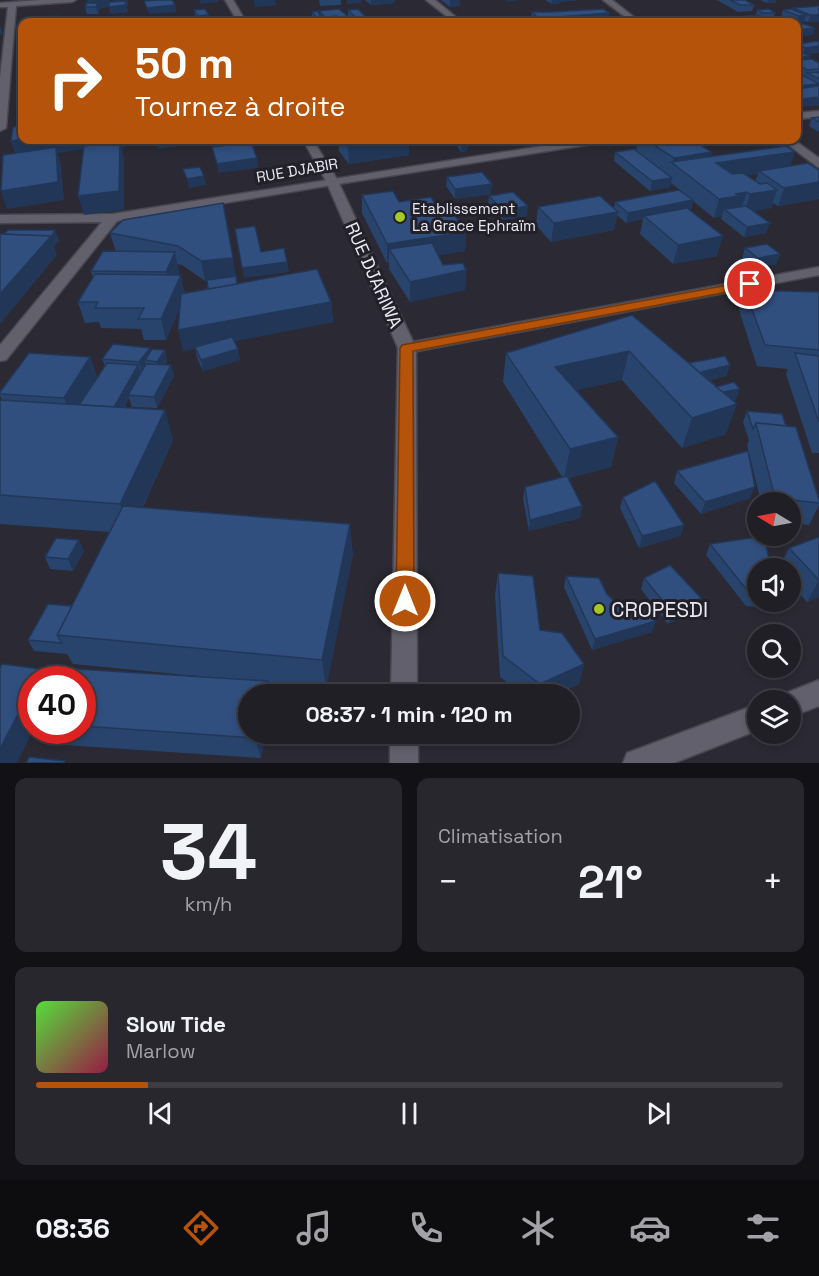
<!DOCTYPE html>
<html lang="fr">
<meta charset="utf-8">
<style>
body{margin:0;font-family:"Space Grotesk",sans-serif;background:#28272e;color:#f1f3f6;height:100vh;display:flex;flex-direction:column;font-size:22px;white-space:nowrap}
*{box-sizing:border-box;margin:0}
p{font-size:20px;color:#a2a2a7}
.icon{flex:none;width:33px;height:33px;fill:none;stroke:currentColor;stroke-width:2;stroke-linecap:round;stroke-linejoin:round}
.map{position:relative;height:763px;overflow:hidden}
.panel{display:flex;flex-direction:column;gap:15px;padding:15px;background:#121115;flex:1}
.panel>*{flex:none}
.banner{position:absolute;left:18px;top:18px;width:783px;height:126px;border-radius:12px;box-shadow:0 3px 9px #0003,0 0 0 2px #3d3d43;background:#b45309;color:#fff;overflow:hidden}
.needle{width:39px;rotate:280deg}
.controls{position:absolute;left:747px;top:492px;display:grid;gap:12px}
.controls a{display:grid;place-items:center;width:54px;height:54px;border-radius:50%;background:#201f26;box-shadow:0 3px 9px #0003,0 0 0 2px #3d3d43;font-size:30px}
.speed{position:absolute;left:18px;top:666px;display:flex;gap:12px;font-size:30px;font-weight:700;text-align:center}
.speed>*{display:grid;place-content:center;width:78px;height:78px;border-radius:50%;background:#201f26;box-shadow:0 3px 9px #0003,0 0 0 2px #3d3d43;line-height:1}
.speed .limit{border:9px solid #d22;background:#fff;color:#111}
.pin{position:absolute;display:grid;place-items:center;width:51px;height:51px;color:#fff;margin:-26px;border:3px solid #fff;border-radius:50%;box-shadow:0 2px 6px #0007}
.me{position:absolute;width:66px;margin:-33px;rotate:0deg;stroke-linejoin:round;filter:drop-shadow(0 0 4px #0008)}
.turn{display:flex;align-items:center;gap:21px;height:126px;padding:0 18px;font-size:27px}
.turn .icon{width:78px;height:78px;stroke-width:2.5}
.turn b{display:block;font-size:42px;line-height:51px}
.big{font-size:45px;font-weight:700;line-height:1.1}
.panel .widget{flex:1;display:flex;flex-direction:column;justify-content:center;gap:9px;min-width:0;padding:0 21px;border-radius:12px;background:#28272e}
.panel .dial{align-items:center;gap:0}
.dial b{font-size:78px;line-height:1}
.song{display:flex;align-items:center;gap:18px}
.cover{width:72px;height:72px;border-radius:9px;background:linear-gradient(135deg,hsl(110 70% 55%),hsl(340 70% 35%))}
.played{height:6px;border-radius:3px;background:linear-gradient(90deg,#b45309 15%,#3d3d43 15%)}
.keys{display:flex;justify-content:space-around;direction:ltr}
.heat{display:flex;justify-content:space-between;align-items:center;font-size:33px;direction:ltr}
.panel .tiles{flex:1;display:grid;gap:15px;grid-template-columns:1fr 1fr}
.widget:last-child{grid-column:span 2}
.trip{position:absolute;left:238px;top:684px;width:342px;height:60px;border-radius:30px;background:#201f26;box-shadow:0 3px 9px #0003,0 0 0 2px #3d3d43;font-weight:700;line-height:60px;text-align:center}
.tab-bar{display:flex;height:96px;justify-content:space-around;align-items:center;background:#0d0c0f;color:#a2a2a7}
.tab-bar .icon{width:42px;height:42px}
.tab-bar .selected{color:#b45309}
.tab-bar b{font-size:27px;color:#f1f3f6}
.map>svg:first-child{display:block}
</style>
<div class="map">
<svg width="819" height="763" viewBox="0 0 819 763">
<rect width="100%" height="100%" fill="#2b2933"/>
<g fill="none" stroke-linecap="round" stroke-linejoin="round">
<g stroke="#48464e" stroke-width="3">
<g id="minor">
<polygon points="40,0 76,0 72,2 16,6 6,128 0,131 0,78 8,7 0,7 0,3"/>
<polygon points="426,0 435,0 462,22 454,22"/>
<polygon points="603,0 612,0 640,22 632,22"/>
<polygon points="819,111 819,117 796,119 796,113"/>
<polygon points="580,140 605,140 599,143 332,185 117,221 6,360 0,361 0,345 102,222 0,223 0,215 113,214"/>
<polygon points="782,140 794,140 819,158 819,168"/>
<polygon points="819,267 819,275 407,353 401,352 398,348 401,344 407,343"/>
</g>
</g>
<g stroke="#48464e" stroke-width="3">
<g id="tertiary">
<polygon points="225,0 233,0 246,22 238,22"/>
<polygon points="303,140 313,140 338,181 416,348 417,694 391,694 398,348 326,181"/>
<polygon points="819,680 819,706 790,717 790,700 778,700 781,695"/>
<polygon points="758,704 758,730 674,763 623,763 627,753"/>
<rect x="390" y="734" width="28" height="29"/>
</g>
</g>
<use href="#minor" fill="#62606c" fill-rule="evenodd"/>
<use href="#tertiary" fill="#62606c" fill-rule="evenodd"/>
</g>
<g fill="#29446c" fill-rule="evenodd">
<polygon points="113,0 128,0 128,6 126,6 128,12 110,14 109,7 100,8 100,9 98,14 87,14 85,7 113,2"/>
<polygon points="319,0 341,0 341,5 320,6"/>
<polygon points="365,0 395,0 395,3 371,5"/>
<polygon points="441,0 460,0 460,6 450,7"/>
<polygon points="545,0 578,0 559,2 559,4 552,4"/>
<polygon points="717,0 745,0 754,5 752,11 738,12"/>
<polygon points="760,0 776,0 775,3 767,3"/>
<polygon points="819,6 808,22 805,21 804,22 796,23 781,17 783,10 793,9 793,8"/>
<polygon points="194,10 210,21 209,21 209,22 190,22 190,20 197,19 195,16"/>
<polygon points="348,10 370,21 370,22 324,22 322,20 322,22 315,22 312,19 312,12 320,14 319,11 348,17"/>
<polygon points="757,10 775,13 773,20 768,20 774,22 717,22 732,22 732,21 745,19 746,16 756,15"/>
<polygon points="532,12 609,13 608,20 592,21 594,22 523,22 523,18 531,18"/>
<polygon points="818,41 807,55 809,59 819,63 819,105 799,107 798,108 796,108 798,73 796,72 796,44"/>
<polygon points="819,117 819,132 809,126 812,118"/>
<polygon points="339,140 409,140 409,155 349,164 339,151"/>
<polygon points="455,140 465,140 468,142 467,151 461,152 455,143"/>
<path d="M638,140H692L711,157L819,170V199L778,206L773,203L771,208L753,211L766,233L744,237L721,219L722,216L714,218L693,201L691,210H690L717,256L673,264L640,234L643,219L626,223L617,215L614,230L551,242L536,225L538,207L614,208L615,202L685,194L671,183L670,187L650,191L614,161L615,152L636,151ZM752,174H758L755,181L747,175Z"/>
<polygon points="447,177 491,194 455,199 446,186"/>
<polygon points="362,195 399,202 440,212 466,232 465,251 438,255 443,265 466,270 465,290 410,302 389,269 389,263 387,263 362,213"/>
<polygon points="489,196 527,216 503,220 488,206"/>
<path d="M223,203L237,284L331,302L333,322L234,341L240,360L203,371L197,358L195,348L183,351L181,305L166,340H144L141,329L101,328L99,322L85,323L78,302L93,278L91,271L116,252L110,233ZM177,264L182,265L205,281H207L208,289L185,293L178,275L179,272Z"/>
<polygon points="745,248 780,254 776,264 754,268 742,258"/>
<polygon points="745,290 819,292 819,453 812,453 786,374 788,369 757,366 739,310"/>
<polygon points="632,315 689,363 730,365 726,376 710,380 716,387 736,400 733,401 726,434 682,448 622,380 576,390 618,437 611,467 569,478 582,506 580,518 529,531 523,499 525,487 562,477 503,382 506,353"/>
<polygon points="165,350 167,361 165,365 171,365 174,376 157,408 132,407 129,398 124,408 173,440 143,507 353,554 326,689 268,683 271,694 249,694 249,734 266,734 261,758 49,744 40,730 82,730 82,680 207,677 73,664 67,654 34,651 28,640 72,606 109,532 0,524 0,400 2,400 0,396 0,392 90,357 97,377 105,366 102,359"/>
<polygon points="747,411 786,426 819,500 819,505 809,525 790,523 790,502 761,502 747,445 749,440 743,422"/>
<polygon points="677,471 750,498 701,514 674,483"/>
<polygon points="623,497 684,525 680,536 639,548 620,508"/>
<polygon points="819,537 819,597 807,602 790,583 790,568 779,568 789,548"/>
<polygon points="710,544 758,568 758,602 775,602 772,608 746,606 706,555"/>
<polygon points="84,551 73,571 50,569 45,557"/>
<polygon points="498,573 540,630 584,664 579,684 557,694 522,694 500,677 495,595"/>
<polygon points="566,576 607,594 624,611 652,632 592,650 564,587"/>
<polygon points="644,578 701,598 697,609 668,624 641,589"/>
</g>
<g fill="#223758">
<polygon points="110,0 110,3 114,6 113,0 128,0 128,6 126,6 128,12 110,14 109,7 100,8 100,9 98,14 96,7 89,7 87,2"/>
<polygon points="200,0 218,0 218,2 200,4"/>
<polygon points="254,0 275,0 276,5 255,7"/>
<polygon points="347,0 361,0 361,3 347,4"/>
<polygon points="371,0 395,0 395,3 371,5"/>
<polygon points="450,0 460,0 460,6 450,7"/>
<polygon points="507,0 520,0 507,2"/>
<polygon points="552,0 578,0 559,2 559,4 552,4"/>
<polygon points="768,0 776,0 775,3 767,3"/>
<polygon points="175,5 176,12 149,14 147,8"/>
<polygon points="609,13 608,20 570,22 541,22 541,21 557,17"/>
<polygon points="209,15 210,21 199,22 198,16"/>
<polygon points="806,15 804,22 796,22 799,16"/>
<polygon points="810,15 819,15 819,22 808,22"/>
<polygon points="321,16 322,22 316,22 316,17"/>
<polygon points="337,16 337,22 325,22 325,17"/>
<polygon points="351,19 351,22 339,22 339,20"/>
<polygon points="0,26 3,33 0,35"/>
<polygon points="815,28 813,35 796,37 796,30"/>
<polygon points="819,46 819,53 803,55 805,48"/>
<polygon points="810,56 808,64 798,64 796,67 796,58"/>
<polygon points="819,84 816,92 796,94 796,86"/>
<polygon points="819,97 819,105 799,107 802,99"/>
<polygon points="796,100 801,100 798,108 796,108"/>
<polygon points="22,139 99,140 99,147 57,153 61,164 64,200 7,209 1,191 17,158 11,141"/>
<polygon points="123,140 125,148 122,149 124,159 124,210 84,215 78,196 108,151 106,142"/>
<polygon points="156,140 230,140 158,149"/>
<polygon points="397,140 409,140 409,155 349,164 348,147"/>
<polygon points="468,142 467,151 461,152 461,143"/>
<polygon points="712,152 707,169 672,163 674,158"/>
<polygon points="795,152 789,169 759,171 758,174 712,181 716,163"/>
<polygon points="257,158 258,168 218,173 217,164"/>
<polygon points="204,176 206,185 189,188 187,179"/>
<polygon points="672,178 670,187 650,191 652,181"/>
<polygon points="819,182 819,199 778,206 784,188"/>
<polygon points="492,184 491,194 455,199 455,189"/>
<polygon points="777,190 771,208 744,213 750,194"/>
<polygon points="747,192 741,210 724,209 722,216 714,218 719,199 736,194"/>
<polygon points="693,200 691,210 647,219 644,216 643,219 626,223 628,213"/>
<polygon points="528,206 527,216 503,220 503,211"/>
<polygon points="618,212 614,230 551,242 554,223"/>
<polygon points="770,223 766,233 744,237 747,227"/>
<polygon points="55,230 59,240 54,247 57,255 0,324 0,294"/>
<polygon points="466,232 465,251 397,262 389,249 389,263 387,263 387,244"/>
<polygon points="723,236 717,256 673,264 678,245"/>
<polygon points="175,252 179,272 170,291 166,272"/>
<polygon points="780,254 776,264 754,268 758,258"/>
<polygon points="233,258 236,277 205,281 201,261"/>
<polygon points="287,262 289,272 244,278 242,268"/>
<polygon points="466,270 465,290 410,302 410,282"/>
<polygon points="181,275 185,295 166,340 161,319"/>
<polygon points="331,302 333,322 183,351 178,330"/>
<polygon points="150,348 152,358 145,360 146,367 142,373 139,362"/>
<polygon points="238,349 240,360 203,371 201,360"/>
<polygon points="165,350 167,361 160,373 157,362"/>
<polygon points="629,351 622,380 550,396 555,367"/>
<polygon points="90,357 97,378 72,419 64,398"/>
<polygon points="138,365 142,376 128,395 129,398 113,426 109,415"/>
<polygon points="171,365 174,376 157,408 154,397"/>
<polygon points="730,365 726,376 698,383 702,372"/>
<polygon points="740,389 736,400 707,406 710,394"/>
<polygon points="737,404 726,434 682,448 692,418"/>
<polygon points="165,410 173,440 130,534 120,504"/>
<polygon points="618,437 611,467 564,479 570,449"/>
<polygon points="755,487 750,498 701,514 705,502"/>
<polygon points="582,506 580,518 529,531 530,520"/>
<polygon points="350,524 353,554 326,689 322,660"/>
<polygon points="684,525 680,536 639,548 642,536"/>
<polygon points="79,540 84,551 73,571 68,559"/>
<polygon points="819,580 819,597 807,602"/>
<polygon points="701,598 697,609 668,624 673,613"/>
<polygon points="656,621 652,632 592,650 595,639"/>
<polygon points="584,664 579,684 557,694 538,694 540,684"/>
<polygon points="41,669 47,680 35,680"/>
<polygon points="268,681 271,694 265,694"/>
<polygon points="32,687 32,730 33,730 17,763 0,763 0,749"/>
<polygon points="256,734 266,734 261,758 255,738"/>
</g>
<g fill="#304f7e" stroke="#223758" stroke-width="1.5">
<polygon points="88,0 109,0 87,2"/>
<polygon points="158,0 172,0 175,5 147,8 144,1"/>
<polygon points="730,0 745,0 754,5 740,5"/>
<polygon points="125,1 126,5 109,7 109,2"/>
<polygon points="87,3 98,3 96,7 85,7"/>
<polygon points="819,6 819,15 810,15 793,8"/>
<polygon points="205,9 209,15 198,16 194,10"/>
<polygon points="339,9 351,19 339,20 337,16 325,17 319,11"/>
<polygon points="358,9 370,21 360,22 348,10"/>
<polygon points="603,9 609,13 557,17 561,19 541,21 532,12 551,12"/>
<polygon points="769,9 775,13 763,13 757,10"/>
<polygon points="791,9 806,15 799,16 783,10"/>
<polygon points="317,11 321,16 316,17 312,12"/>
<polygon points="757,15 774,22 736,22 732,21 751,19 746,16"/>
<polygon points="58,16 56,22 39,22 41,17"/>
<polygon points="123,16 126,21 97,22 96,19"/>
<polygon points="531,17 537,21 529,22 523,18"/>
<polygon points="207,18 209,22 191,22 190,20"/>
<polygon points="356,20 357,22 338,22"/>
<polygon points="400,20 403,22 375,22"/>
<polygon points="590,20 594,22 565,22"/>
<polygon points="630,21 632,22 613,22"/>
<polygon points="796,24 804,24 815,28 796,30"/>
<polygon points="818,41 819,42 819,46 805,48 797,44"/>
<polygon points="796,50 810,56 796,58"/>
<polygon points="812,59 819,63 819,69 807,70 796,64 796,60"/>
<polygon points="819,72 819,79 807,73"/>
<polygon points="799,73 819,84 796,86 796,74"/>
<polygon points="819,86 819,97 802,99 796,96 796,89"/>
<polygon points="819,117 819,122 812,118"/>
<polygon points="22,126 22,139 11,141 13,127"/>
<polygon points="106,140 123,140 106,142"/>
<polygon points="342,140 397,140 348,147"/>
<polygon points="459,140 465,140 468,142 461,143"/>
<polygon points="646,140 692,140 712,152 674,158"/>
<polygon points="120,142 119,191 78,196 84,146"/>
<polygon points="251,142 257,158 217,164 212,147"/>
<polygon points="786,146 795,152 716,163 732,174 743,173 760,184 767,183 777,190 750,194 747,192 736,194 739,196 719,199 671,162"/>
<polygon points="56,147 58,182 1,191 3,155"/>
<polygon points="634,149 672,178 652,181 615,152"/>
<polygon points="808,163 819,170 819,182 784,188 759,171"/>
<polygon points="200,167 204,176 187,179 183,169"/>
<polygon points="482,172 492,184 455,189 447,177"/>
<polygon points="679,190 693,200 628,213 615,202"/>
<polygon points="393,191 399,202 431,197 440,212 451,210 466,232 387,244 362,195"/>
<polygon points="513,192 528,206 503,211 489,196"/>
<polygon points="600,196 618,212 554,223 538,207"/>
<polygon points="223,203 233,258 201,261 178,246 110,233 123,220"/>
<polygon points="746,206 770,223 747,227 724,209"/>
<polygon points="687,208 723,236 678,245 644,216"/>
<polygon points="255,226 261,252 284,248 287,262 242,268 235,229"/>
<polygon points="8,230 55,230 51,237 4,234"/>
<polygon points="0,234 51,236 0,294"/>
<polygon points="432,243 443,265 463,263 466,270 410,282 389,249"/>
<polygon points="767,244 780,254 758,258 745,248"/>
<polygon points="103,251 175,252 166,272 91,271"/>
<polygon points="317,269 331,302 178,330 181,294"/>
<polygon points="95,274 181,275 161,319 138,319 144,308 95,308 98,302 78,302"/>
<polygon points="236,276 237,284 208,289 207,280"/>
<polygon points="745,290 819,292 819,350 765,345"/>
<polygon points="632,315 737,404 692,418 629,351 555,367 618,437 570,449 506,353"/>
<polygon points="232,337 238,349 201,360 195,347"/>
<polygon points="113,344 150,348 139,362 102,359"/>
<polygon points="152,349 165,350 157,362 145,360"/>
<polygon points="29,353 90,357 64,398 0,394 0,392"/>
<polygon points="795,353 819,356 819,422"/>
<polygon points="725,356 730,365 702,372 713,384 689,363"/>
<polygon points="107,363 138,365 114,407 79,405"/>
<polygon points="146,364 171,365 154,397 128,395"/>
<polygon points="734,382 740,389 723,392 716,387"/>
<polygon points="0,400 165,410 120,504 0,495"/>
<polygon points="747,411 782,414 786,426 756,423 753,429"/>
<polygon points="756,423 796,427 819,500 819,503 775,498"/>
<polygon points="748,451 755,487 705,502 677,471"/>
<polygon points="567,476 582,506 530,520 525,487"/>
<polygon points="655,481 684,525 642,536 623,497"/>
<polygon points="123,506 350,524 322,660 57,635"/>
<polygon points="764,536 771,568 758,568 758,596 751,595 710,544"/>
<polygon points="819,537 819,580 789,548"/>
<polygon points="56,538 79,540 68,559 45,557"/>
<polygon points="670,565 701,598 673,613 644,578"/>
<polygon points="498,573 533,576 540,630 562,633 584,664 540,684 503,656"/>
<polygon points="566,576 599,578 607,594 624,611 635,602 656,621 595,639"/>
<polygon points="48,604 72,606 57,635 62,643 28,640"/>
<polygon points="2,664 41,669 35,680 32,680 32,687 0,749 0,668"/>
<polygon points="60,668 268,681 265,694 249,694 249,734 256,734 255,738 82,726 82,680 55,680"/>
<polygon points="29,757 65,761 64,763 26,763"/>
</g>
<polygon fill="#b45309" stroke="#753606" stroke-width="1.5" points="750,281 754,282 754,287 413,351 414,601 412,607 405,609 399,607 396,601 400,348 402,345"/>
<g fill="#a4c824" stroke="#222029" stroke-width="2">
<circle cx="400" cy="217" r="6"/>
<circle cx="599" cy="609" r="6"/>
</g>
<g text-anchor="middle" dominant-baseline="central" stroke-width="6" stroke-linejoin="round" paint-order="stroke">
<g font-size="15" fill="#ebeaf1" stroke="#222029">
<text transform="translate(297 170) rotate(-10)">RUE DJABIR</text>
</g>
<g font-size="15" fill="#ebeaf1" stroke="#222029" text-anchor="start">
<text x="412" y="208">Etablissement<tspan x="412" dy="17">La Grace Ephraïm</tspan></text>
</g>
<g font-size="18" fill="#ebeaf1" stroke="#222029">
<text transform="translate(374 275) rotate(66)">RUE DJARIWA</text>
</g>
<g font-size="21" fill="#ebeaf1" stroke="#222029" text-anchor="start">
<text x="611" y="609">CROPESDI</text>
</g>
</g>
</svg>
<div class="controls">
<a><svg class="needle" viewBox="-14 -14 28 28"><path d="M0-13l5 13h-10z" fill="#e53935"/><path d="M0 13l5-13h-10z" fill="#a2a2a7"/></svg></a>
<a><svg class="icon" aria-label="sound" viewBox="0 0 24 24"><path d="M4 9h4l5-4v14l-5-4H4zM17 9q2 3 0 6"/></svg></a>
<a><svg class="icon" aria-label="search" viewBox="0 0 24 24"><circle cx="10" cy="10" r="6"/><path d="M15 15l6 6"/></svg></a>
<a><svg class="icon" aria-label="layers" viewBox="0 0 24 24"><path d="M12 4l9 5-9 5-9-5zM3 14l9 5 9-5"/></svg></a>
</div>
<div class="speed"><div class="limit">40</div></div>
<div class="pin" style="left:750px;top:284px;background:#d93025"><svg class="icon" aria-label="arrive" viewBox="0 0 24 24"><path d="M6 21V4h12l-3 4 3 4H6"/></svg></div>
<svg class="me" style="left:405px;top:601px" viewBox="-20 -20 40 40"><circle r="17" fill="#b45309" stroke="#fff" stroke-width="3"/><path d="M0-11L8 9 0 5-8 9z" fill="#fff"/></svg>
<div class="trip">08:37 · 1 min · 120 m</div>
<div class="banner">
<div class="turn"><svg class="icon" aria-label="right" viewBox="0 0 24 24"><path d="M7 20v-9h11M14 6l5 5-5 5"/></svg><div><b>50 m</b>Tournez à droite</div></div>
</div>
</div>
<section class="panel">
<div class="tiles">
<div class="widget dial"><b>34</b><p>km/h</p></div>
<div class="widget"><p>Climatisation</p>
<div class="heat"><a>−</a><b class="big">21°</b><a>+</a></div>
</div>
<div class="widget">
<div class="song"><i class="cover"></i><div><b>Slow Tide</b><p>Marlow</p></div></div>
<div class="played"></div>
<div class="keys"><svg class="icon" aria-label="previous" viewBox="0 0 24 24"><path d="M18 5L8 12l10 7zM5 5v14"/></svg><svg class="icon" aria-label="pause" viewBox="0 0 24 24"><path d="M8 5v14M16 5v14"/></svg><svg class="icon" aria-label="next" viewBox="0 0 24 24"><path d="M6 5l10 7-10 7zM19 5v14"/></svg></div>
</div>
</div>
</section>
<nav class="tab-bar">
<b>08:36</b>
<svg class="icon selected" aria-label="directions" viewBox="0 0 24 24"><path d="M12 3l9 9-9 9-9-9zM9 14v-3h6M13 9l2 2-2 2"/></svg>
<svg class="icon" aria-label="music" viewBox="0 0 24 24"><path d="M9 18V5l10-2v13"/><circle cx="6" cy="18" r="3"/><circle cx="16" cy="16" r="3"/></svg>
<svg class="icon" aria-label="phone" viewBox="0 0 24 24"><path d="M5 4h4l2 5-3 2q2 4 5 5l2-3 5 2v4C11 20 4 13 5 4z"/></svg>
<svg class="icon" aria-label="climate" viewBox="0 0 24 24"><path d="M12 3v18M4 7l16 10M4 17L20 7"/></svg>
<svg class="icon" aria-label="car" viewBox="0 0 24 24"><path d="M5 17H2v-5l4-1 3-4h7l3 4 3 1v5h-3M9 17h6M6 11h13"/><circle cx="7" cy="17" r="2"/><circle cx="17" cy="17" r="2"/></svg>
<svg class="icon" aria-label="filters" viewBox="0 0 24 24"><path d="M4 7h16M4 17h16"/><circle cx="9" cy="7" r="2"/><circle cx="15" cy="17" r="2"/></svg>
</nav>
